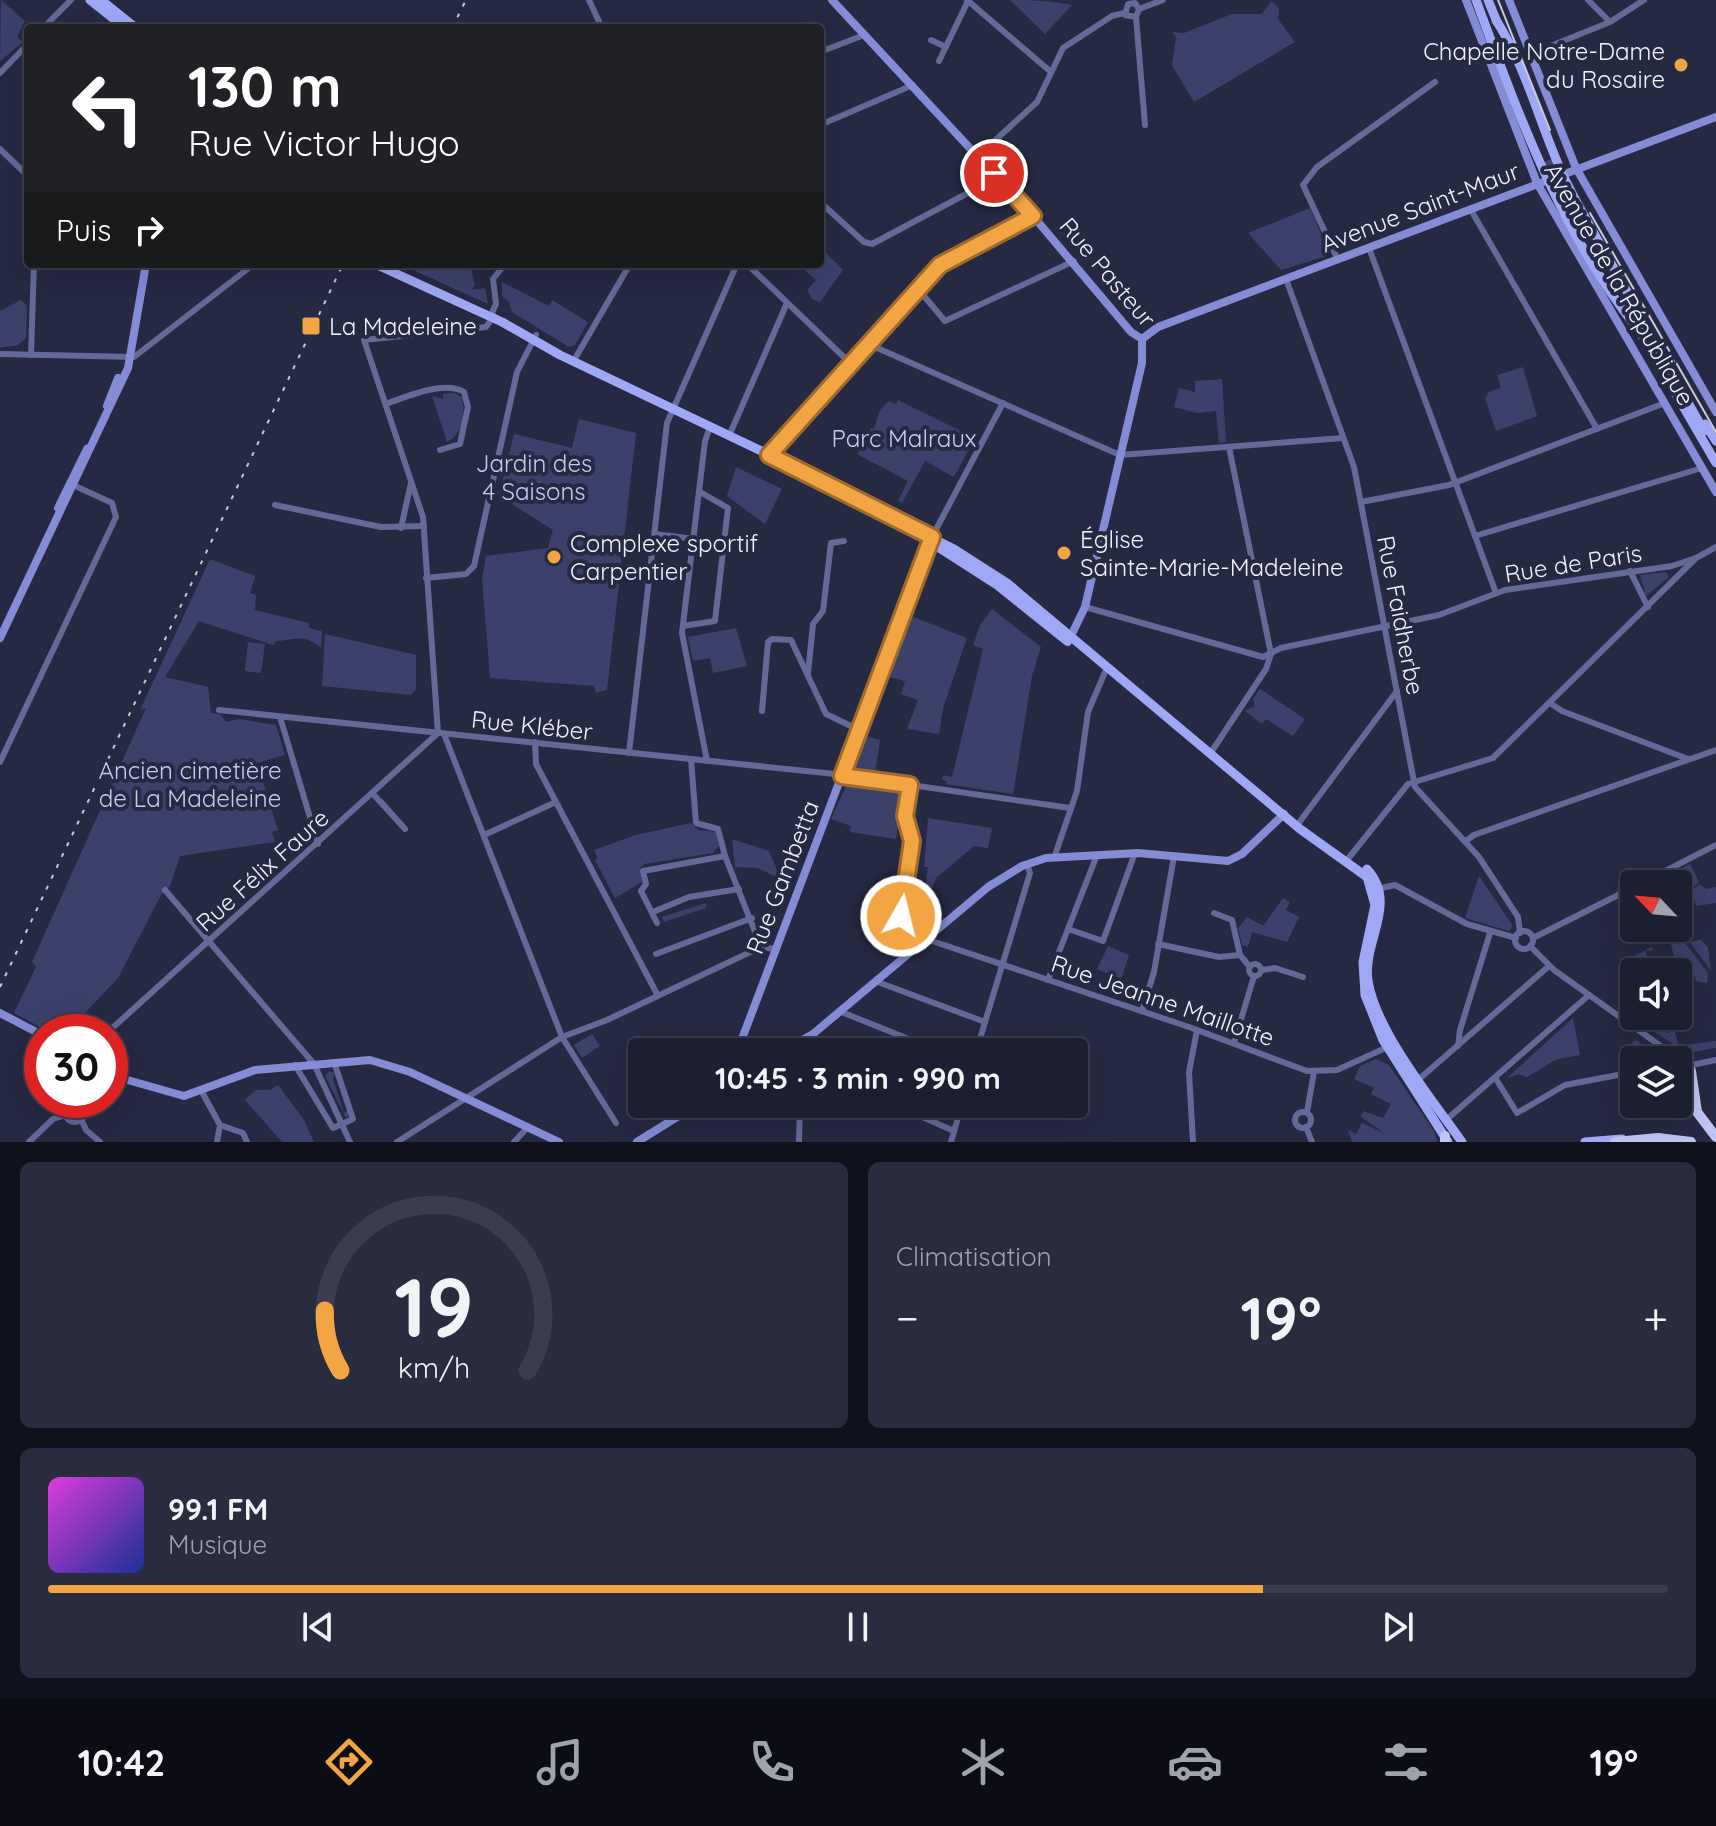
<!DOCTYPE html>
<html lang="fr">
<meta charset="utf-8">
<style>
body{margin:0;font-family:Quicksand,sans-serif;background:#292c3e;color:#f1f3f6;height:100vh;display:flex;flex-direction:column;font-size:30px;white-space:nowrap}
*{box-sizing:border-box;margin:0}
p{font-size:26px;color:#a0a2ac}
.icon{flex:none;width:44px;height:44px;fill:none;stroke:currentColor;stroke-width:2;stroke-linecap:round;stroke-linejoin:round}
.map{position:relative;height:1142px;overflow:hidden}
.details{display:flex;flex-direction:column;gap:20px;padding:20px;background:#0f111c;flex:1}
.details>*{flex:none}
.banner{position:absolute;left:24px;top:24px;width:800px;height:244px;border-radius:8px;box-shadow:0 8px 32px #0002,0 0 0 2px #3a3d4d;background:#202124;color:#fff;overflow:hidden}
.needle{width:52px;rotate:296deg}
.tools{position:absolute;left:1620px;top:870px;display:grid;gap:16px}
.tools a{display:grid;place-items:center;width:72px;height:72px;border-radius:8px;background:#1c1f32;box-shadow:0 8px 32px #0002,0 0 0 2px #3a3d4d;font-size:40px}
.speed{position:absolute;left:24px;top:1014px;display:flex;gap:16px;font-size:40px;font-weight:700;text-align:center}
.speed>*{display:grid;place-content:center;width:104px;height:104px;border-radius:50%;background:#1c1f32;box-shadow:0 8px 32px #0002,0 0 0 2px #3a3d4d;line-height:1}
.speed .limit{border:12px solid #d22;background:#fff;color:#111}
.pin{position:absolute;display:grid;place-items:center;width:68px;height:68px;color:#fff;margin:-34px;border:4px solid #fff;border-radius:50%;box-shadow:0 2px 8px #0007}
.me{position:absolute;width:88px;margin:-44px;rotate:8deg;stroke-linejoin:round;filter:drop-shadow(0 0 6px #0008)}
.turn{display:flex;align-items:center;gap:28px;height:168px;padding:0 32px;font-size:36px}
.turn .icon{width:104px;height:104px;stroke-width:2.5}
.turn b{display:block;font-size:56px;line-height:68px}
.then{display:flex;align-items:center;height:76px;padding:0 32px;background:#0003;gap:16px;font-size:30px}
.big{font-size:60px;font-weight:700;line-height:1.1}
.details .widget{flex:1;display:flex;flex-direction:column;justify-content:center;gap:12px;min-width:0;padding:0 28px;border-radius:12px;background:#292c3e}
.details .dial{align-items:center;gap:0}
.dial svg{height:208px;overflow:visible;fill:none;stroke:#3a3d4d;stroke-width:7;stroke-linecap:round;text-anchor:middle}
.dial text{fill:#f1f3f6;stroke:none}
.song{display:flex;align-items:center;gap:24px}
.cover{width:96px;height:96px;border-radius:12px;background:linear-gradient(135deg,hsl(300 70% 55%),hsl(230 70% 35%))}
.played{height:8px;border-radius:4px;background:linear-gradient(90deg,#f3a443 75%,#3a3d4d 75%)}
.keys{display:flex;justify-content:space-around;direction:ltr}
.heat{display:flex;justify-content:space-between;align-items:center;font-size:44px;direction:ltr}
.details .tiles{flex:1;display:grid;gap:20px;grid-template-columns:1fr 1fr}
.widget:last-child{grid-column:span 2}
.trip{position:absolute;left:628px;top:1038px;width:460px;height:80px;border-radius:8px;background:#1c1f32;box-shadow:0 8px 32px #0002,0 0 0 2px #3a3d4d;font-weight:700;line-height:80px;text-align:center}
.tabs{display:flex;height:128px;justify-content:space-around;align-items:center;background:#0b0c14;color:#a0a2ac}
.tabs .icon{width:56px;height:56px}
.tabs .selected{color:#f3a443}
.tabs b{font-size:36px;color:#f1f3f6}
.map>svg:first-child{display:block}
</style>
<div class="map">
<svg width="1716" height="1142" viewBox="0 0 1716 1142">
<rect width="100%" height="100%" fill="#262942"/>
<g fill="#3c416c">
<polygon points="1,0 25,21 17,37 23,42 0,61"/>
<path d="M1010,0C1031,0 1053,1 1072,5L1045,34Z"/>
<polygon points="1271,1 1279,8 1278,19 1295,42 1194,102 1172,65 1176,37 1172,32 1184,33 1232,14 1262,14"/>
<polygon points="1310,208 1330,255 1281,270 1248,233"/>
<polygon points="820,247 843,270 820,302 812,299 807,290 816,280 799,265 820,264"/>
<polygon points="400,264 470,264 475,285 472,290 485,288 488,304"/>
<polygon points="502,282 549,306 552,300 588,322 575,345 569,347 512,312 509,302 502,296"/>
<polygon points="21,300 27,306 26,338 18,345 0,348 0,311"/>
<polygon points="1523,367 1537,416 1496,431 1485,398 1489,392 1501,388 1497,375"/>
<polygon points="1222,379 1226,442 1219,443 1216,411 1198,413 1174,407 1179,388 1195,392 1195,381"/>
<path d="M454,393L462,397C466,413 463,434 447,442L432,396L443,399V394Z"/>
<polygon points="898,400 975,438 954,477 925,461 902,503 898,501 908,481 857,454 871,428 874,429 880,410 889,401 896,404"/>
<polygon points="579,419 636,433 607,690 596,693 594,686 490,678 482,578 486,556 548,548 553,530 499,496 514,434 572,448"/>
<polygon points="736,467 782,489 765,524 727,496"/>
<path d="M210,559L255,576L250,593L256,595L255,610L309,623V628L322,631L321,648C304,633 296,640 276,641L273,645L199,621L165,677L208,687L211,713L220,714L226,722L239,719L276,725L285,755L257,763L278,830L272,832L275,842L180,856L170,886L161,895L118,978L67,1032H49L14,1013L36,967L32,962L146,708L140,710Z"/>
<polygon points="1666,572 1669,577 1646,596 1640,575"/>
<polygon points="992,609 1041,647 1032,676 1013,794 946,784 947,781 942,780 943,775 952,777 983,649 973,645 980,625"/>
<polygon points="911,616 967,638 943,708 939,734 907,729 918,700 901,694 905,681 889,677"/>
<polygon points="736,628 747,666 713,673 710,658 693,661 688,637"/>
<polygon points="325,634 416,655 416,689 411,695 322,686"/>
<polygon points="248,642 265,644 261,673 245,671"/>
<polygon points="1260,689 1305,719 1293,736 1266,719 1262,724 1245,711 1255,706 1253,699"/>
<polygon points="863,735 880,740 875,774 850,768"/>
<polygon points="847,784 903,794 896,839 850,832 851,826 831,819"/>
<polygon points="928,818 992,828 988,848 974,846 936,878 923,917 920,917 928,867 924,867"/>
<polygon points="691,823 698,830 716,832 719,846 713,853 644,864 640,868 642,882 615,898 595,860 598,858 594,850 636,835"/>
<polygon points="732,839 769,851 778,872 792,878 790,883 757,868 735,867"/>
<polygon points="1690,864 1699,882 1691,889 1678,892 1678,884 1651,884"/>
<polygon points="1479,876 1513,926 1509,931 1465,918"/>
<polygon points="1700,884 1706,889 1716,887 1716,903 1696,906 1692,890"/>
<polygon points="1283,898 1290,902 1286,910 1299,917 1287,942 1252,932 1248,947 1242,945 1238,928 1247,917 1263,926"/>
<polygon points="706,903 706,908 664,922 662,917"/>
<polygon points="1701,940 1708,947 1711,971 1690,942"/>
<polygon points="1685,943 1708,973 1707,983 1696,981 1693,970 1685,972 1683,956 1674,957 1671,944"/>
<polygon points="1108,946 1129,955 1118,989 1111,987 1111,975 1097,969"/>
<polygon points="1652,947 1653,950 1646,951 1649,972 1634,974 1624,966 1625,961"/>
<polygon points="1573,1018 1580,1055 1557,1059 1527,1077 1519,1074 1507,1078"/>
<polygon points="1659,1027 1668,1033 1674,1030 1679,1046 1716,1041 1716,1048 1686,1053 1652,1030"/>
<polygon points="592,1034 600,1046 582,1058 574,1045"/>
<polygon points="1636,1040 1662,1059 1662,1060 1635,1060 1632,1042"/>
<polygon points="1376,1059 1389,1065 1434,1131 1437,1142 1352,1142 1348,1130 1356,1134 1362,1123 1384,1133 1361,1117 1363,1111 1383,1118 1391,1104 1371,1094 1374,1088 1354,1079 1360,1066"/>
<polygon points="329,1071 335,1073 333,1079 344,1113 348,1110 349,1115 346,1118 325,1076"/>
<polygon points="278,1085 304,1120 314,1142 282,1142 245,1100 256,1090 270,1090"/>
</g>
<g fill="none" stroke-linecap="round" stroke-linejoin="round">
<g stroke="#44475e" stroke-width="9" stroke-dasharray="9 4.5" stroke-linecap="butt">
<polyline points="1551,159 1569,197"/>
<polyline points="1545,162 1564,201"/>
</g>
<g stroke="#646a98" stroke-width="6">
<polyline points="589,0 602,28"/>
<polyline points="967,0 1051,72"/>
<polyline points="1588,0 1610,22"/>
<polyline points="1139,9 1163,0"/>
<polyline points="1136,17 1125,15 1128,4 1135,3 1139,9 1136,17 1145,125"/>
<polyline points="43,28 71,0"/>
<polyline points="931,40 946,47"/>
<polyline points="820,52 864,35"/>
<polyline points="1531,54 1610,22 1644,0"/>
<polyline points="939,61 968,1"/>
<polyline points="0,73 28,44"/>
<polyline points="820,125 913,85"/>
<polyline points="0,149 28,176"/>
<polyline points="977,157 1037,102 1063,48 1112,16 1124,13"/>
<polyline points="820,202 864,242 872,244 998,177"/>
<polyline points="1471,210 1597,429"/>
<polyline points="1369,248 1496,593"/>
<polyline points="1338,260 1303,185 1317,167 1435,82"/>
<polyline points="747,264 850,363"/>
<polyline points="1286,279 1354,467 1415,787 1479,857 1518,917 1520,933"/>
<polyline points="918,289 945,321 1074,261"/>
<polyline points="490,317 496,304 493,279 505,264"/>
<polyline points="868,344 1120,455 1343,438"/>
<polyline points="0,354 134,357 254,264"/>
<polyline points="31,355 34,264"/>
<polyline points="573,362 630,264"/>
<path d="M386,404C406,397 443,380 464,392L468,407L460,444L440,450"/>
<polyline points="729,436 787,303"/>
<polyline points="769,455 940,265 1033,216"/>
<polyline points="1361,502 1449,485 1665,403"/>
<polyline points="275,505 381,527 424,526"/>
<polyline points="401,528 411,483"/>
<polyline points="655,534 694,539"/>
<polyline points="1475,536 1702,468"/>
<polyline points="932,537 1003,403"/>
<polyline points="1630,571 1648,607"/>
<polyline points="426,578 466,574 474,566 517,372 536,335"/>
<polyline points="1085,607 1263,657 1281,648 1439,615 1505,590 1672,566 1696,558"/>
<polyline points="683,626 715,621 728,508 700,492"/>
<polyline points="808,673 813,624 823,611 831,543 844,541"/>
<polyline points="1550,703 1562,711 1688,759"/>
<polyline points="219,710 835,774 1070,808"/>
<polyline points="762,711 768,642 772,639 791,640 826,714 859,730"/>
<polyline points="280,717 318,844"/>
<polyline points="438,733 423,517 364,340 486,327 494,316"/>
<polyline points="444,734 562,1037 616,1123"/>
<polyline points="535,742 536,764 657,994"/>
<polyline points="629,753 667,423 737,264"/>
<polyline points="1210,754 1266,669 1271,654 1229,447"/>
<polyline points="691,759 696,823 718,829 725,856"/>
<polyline points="707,761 682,633 705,441 710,427"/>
<polyline points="0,762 116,517 112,503 71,484"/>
<polyline points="374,795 405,829 381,802"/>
<polyline points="1298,824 1397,691"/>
<polyline points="484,835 556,802"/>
<polyline points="1466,841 1474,835 1716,750"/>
<polyline points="1054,858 1077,791 1088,712 1105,672"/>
<polyline points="1347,860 1408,784 1493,758 1696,558 1716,547"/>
<polyline points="1640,884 1716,845"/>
<polyline points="1377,889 1395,885 1467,924 1516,938"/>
<polyline points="165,890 314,1064 350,1142"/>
<polyline points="653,912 689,897 739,889"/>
<polyline points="1214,913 1232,920 1240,955 1250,967"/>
<polyline points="901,916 912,841 905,816 910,785"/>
<polyline points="657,923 641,891 646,884 643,871 725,856 761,947 776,949"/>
<polyline points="1068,929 1103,941 1135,853"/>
<circle cx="1524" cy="940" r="9"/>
<polyline points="1533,938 1634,887"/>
<polyline points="926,939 1189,1027 1307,1071 1337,1070 1390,1046"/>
<polyline points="1158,944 1219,957 1240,955"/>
<polyline points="1530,946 1554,970 1686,1064"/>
<polyline points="656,954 752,918"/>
<circle cx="1255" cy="970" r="6"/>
<polyline points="1262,970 1275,968 1303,977"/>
<polyline points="1048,980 1097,855"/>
<polyline points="875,981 985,1022"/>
<polyline points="839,1011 941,1052"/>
<polyline points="1142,1011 1154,972 1174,856"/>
<polyline points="108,1032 438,733"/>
<polyline points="1234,1043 1254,976"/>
<polyline points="1458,1046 1460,1030 1490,933"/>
<polyline points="976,1052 1030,873 1027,864"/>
<circle cx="1688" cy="1067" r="4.5"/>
<polyline points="295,1065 333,1128 353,1119 334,1062"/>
<polyline points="1692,1065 1716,1060"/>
<polyline points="1496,1079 1517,1113 1565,1085 1634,1072"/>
<polyline points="1418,1080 1549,966"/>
<polyline points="202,1092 220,1125 243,1133 247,1142"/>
<circle cx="75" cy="1112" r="10"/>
<polyline points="893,1104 954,1131"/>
<polyline points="48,1108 66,1109"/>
<circle cx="1303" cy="1120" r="8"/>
<polyline points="1307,1112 1314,1072"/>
<polyline points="1444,1118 1446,1120 1589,995"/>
<polyline points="81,1119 86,1130 100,1142"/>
<polyline points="1306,1127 1312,1142"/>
<polyline points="29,1142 53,1119 66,1115"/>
<polyline points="217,1142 220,1125"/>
<polyline points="397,1142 562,1037 607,1020 761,947"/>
<polyline points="514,1142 527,1128"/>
<polyline points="799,1142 800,1104"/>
<polyline points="951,1142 962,1104"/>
<polyline points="1193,1142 1189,1072 1197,1030"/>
</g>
<g stroke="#838cd5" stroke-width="8">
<polyline points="832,0 1033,216 1131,332 1142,339"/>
<polyline points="1466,0 1537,183 1716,492"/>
<polyline points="1509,0 1576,168 1716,412"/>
<polyline points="1142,339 1158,327 1716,117"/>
<polyline points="107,406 118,378"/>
<polyline points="58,508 87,449"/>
<polyline points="0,638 128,368 146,264"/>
<polyline points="1068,642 1085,607 1142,363 1142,339"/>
<polyline points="0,1013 42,1035"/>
<polyline points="737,1052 932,537"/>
<polyline points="781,1052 813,1034 988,887 1022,866 1046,858 1138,853 1228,861 1242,854 1284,814"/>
<polyline points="110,1075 184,1096 255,1070 370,1060 410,1072 559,1142"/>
<polyline points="637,1142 698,1104"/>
</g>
<g stroke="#9fa8f4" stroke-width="9">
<polyline points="90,0 125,28"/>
<polyline points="101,0 136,28"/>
<path d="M1476,0C1518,113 1560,231 1636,327"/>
<polyline points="1488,0 1497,22"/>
<path d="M1496,20C1526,67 1539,122 1562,173C1591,234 1630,290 1658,352"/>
<polyline points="375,264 502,322 560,355 772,456 897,522"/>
<polyline points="1634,322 1716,463"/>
<polyline points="1682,392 1704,431"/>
<polyline points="1705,424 1716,441"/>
<polyline points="892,518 954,549 1007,583 1300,829 1367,877 1375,905 1363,962 1365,995 1383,1040 1448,1142"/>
<polyline points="930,542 997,585 1067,641"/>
<path d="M1367,869C1399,904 1362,942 1368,981C1376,1031 1433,1101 1462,1142"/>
<polyline points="1585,1142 1622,1139"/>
</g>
<g stroke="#bfc6f4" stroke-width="10">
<polyline points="1691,1071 1697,1112 1716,1137"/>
<polyline points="1445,1136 1445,1142"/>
<polyline points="1615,1142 1658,1138 1691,1142"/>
</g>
<g stroke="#c8cad7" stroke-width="2">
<polyline points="1498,0 1550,130"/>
<polyline points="1590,213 1716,432"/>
</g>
<g stroke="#c8cad7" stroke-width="2" stroke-dasharray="4 8" stroke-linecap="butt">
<polyline points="452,28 466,0"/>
<polyline points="0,987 343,264"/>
</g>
</g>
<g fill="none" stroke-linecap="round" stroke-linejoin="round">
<g stroke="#9e6b2c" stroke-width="20">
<polyline id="route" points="901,916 912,841 905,816 910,785 842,776 932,537 769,455 940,265 1033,216 994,173"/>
</g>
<use href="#route" stroke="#f3a443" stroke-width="14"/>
</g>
<g fill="#f3a443" stroke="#262942" stroke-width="3">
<circle cx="1681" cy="65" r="8"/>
<rect x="301" y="316" width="20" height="20" rx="4"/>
<circle cx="1064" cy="553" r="8"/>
<circle cx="554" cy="557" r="8"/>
</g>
<g text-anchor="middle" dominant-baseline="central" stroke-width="8" stroke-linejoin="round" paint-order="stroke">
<g font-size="24" fill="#f0f2fc" stroke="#262942" text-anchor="start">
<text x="1665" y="51" text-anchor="end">Chapelle Notre-Dame<tspan x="1665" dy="28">du Rosaire</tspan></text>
<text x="329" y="326">La Madeleine</text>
<text x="1080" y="539">Église<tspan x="1080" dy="28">Sainte-Marie-Madeleine</tspan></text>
<text x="570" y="543">Complexe sportif<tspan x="570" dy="28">Carpentier</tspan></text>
</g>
<g font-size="24" fill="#f0f2fc" stroke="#262942">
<text transform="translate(1420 207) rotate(-21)">Avenue Saint-Maur</text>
<text transform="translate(1108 272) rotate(50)">Rue Pasteur</text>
<text transform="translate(1620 284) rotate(60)">Avenue de la République</text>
<text transform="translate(1573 563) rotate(-9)">Rue de Paris</text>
<text transform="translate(1401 615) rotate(79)">Rue Faidherbe</text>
<text transform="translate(532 725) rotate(6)">Rue Kléber</text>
<text transform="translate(262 870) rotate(-42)">Rue Félix Faure</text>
<text transform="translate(782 877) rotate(-69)">Rue Gambetta</text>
<text transform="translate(1163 1000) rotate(19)">Rue Jeanne Maillotte</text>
</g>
<g font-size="24" fill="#c5cbf0" stroke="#262942">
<text x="904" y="438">Parc Malraux</text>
<text x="534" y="463">Jardin des<tspan x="534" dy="28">4 Saisons</tspan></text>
<text x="190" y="770">Ancien cimetière<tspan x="190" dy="28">de La Madeleine</tspan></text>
</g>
</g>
</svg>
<div class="tools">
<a><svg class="needle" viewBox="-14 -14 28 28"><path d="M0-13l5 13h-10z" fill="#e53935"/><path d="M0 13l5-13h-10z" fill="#a0a2ac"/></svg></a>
<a><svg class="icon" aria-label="sound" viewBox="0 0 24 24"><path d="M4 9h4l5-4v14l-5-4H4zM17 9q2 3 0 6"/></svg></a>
<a><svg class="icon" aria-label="layers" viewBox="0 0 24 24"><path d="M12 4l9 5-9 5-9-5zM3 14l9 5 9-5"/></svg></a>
</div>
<div class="speed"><div class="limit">30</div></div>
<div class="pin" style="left:994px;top:173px;background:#d93025"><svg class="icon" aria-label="arrive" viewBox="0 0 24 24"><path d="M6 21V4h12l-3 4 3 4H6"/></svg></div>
<svg class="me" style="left:901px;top:916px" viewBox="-20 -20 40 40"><circle r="17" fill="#f3a443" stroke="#fff" stroke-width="3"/><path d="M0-11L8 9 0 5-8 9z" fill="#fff"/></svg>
<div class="trip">10:45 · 3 min · 990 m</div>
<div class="banner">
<div class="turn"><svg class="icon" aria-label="left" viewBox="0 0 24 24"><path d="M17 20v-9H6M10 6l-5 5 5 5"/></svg><div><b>130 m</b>Rue Victor Hugo</div></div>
<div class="then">Puis<svg class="icon" aria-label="right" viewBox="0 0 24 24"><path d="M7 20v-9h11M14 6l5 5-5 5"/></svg></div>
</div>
</div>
<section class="details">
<div class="tiles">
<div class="widget dial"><svg viewBox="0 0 100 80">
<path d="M14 69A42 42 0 1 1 86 69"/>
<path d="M14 69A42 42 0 0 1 8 46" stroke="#f3a443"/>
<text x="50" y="56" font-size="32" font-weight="700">19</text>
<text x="50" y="72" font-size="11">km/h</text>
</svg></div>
<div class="widget"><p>Climatisation</p>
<div class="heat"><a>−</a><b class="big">19°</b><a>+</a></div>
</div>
<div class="widget">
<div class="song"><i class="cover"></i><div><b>99.1 FM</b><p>Musique</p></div></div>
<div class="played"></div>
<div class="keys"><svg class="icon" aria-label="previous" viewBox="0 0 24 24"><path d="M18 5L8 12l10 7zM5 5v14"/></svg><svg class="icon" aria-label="pause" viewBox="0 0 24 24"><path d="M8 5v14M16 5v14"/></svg><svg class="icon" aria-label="next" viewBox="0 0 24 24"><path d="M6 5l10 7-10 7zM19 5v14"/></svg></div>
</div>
</div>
</section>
<nav class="tabs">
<b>10:42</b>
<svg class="icon selected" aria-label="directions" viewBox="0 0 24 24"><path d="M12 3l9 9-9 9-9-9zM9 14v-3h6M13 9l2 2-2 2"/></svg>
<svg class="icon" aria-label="music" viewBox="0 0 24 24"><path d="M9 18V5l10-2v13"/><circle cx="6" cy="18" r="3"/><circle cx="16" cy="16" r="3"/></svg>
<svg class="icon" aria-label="phone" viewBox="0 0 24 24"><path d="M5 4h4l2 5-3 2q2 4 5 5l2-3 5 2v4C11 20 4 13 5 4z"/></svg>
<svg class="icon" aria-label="climate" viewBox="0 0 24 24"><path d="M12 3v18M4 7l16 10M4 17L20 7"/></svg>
<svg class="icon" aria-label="car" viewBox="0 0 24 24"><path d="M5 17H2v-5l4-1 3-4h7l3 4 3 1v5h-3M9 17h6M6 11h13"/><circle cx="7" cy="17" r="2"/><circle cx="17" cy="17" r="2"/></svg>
<svg class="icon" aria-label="filters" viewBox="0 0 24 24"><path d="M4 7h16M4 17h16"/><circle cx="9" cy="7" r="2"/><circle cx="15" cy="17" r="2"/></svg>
<b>19°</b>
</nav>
